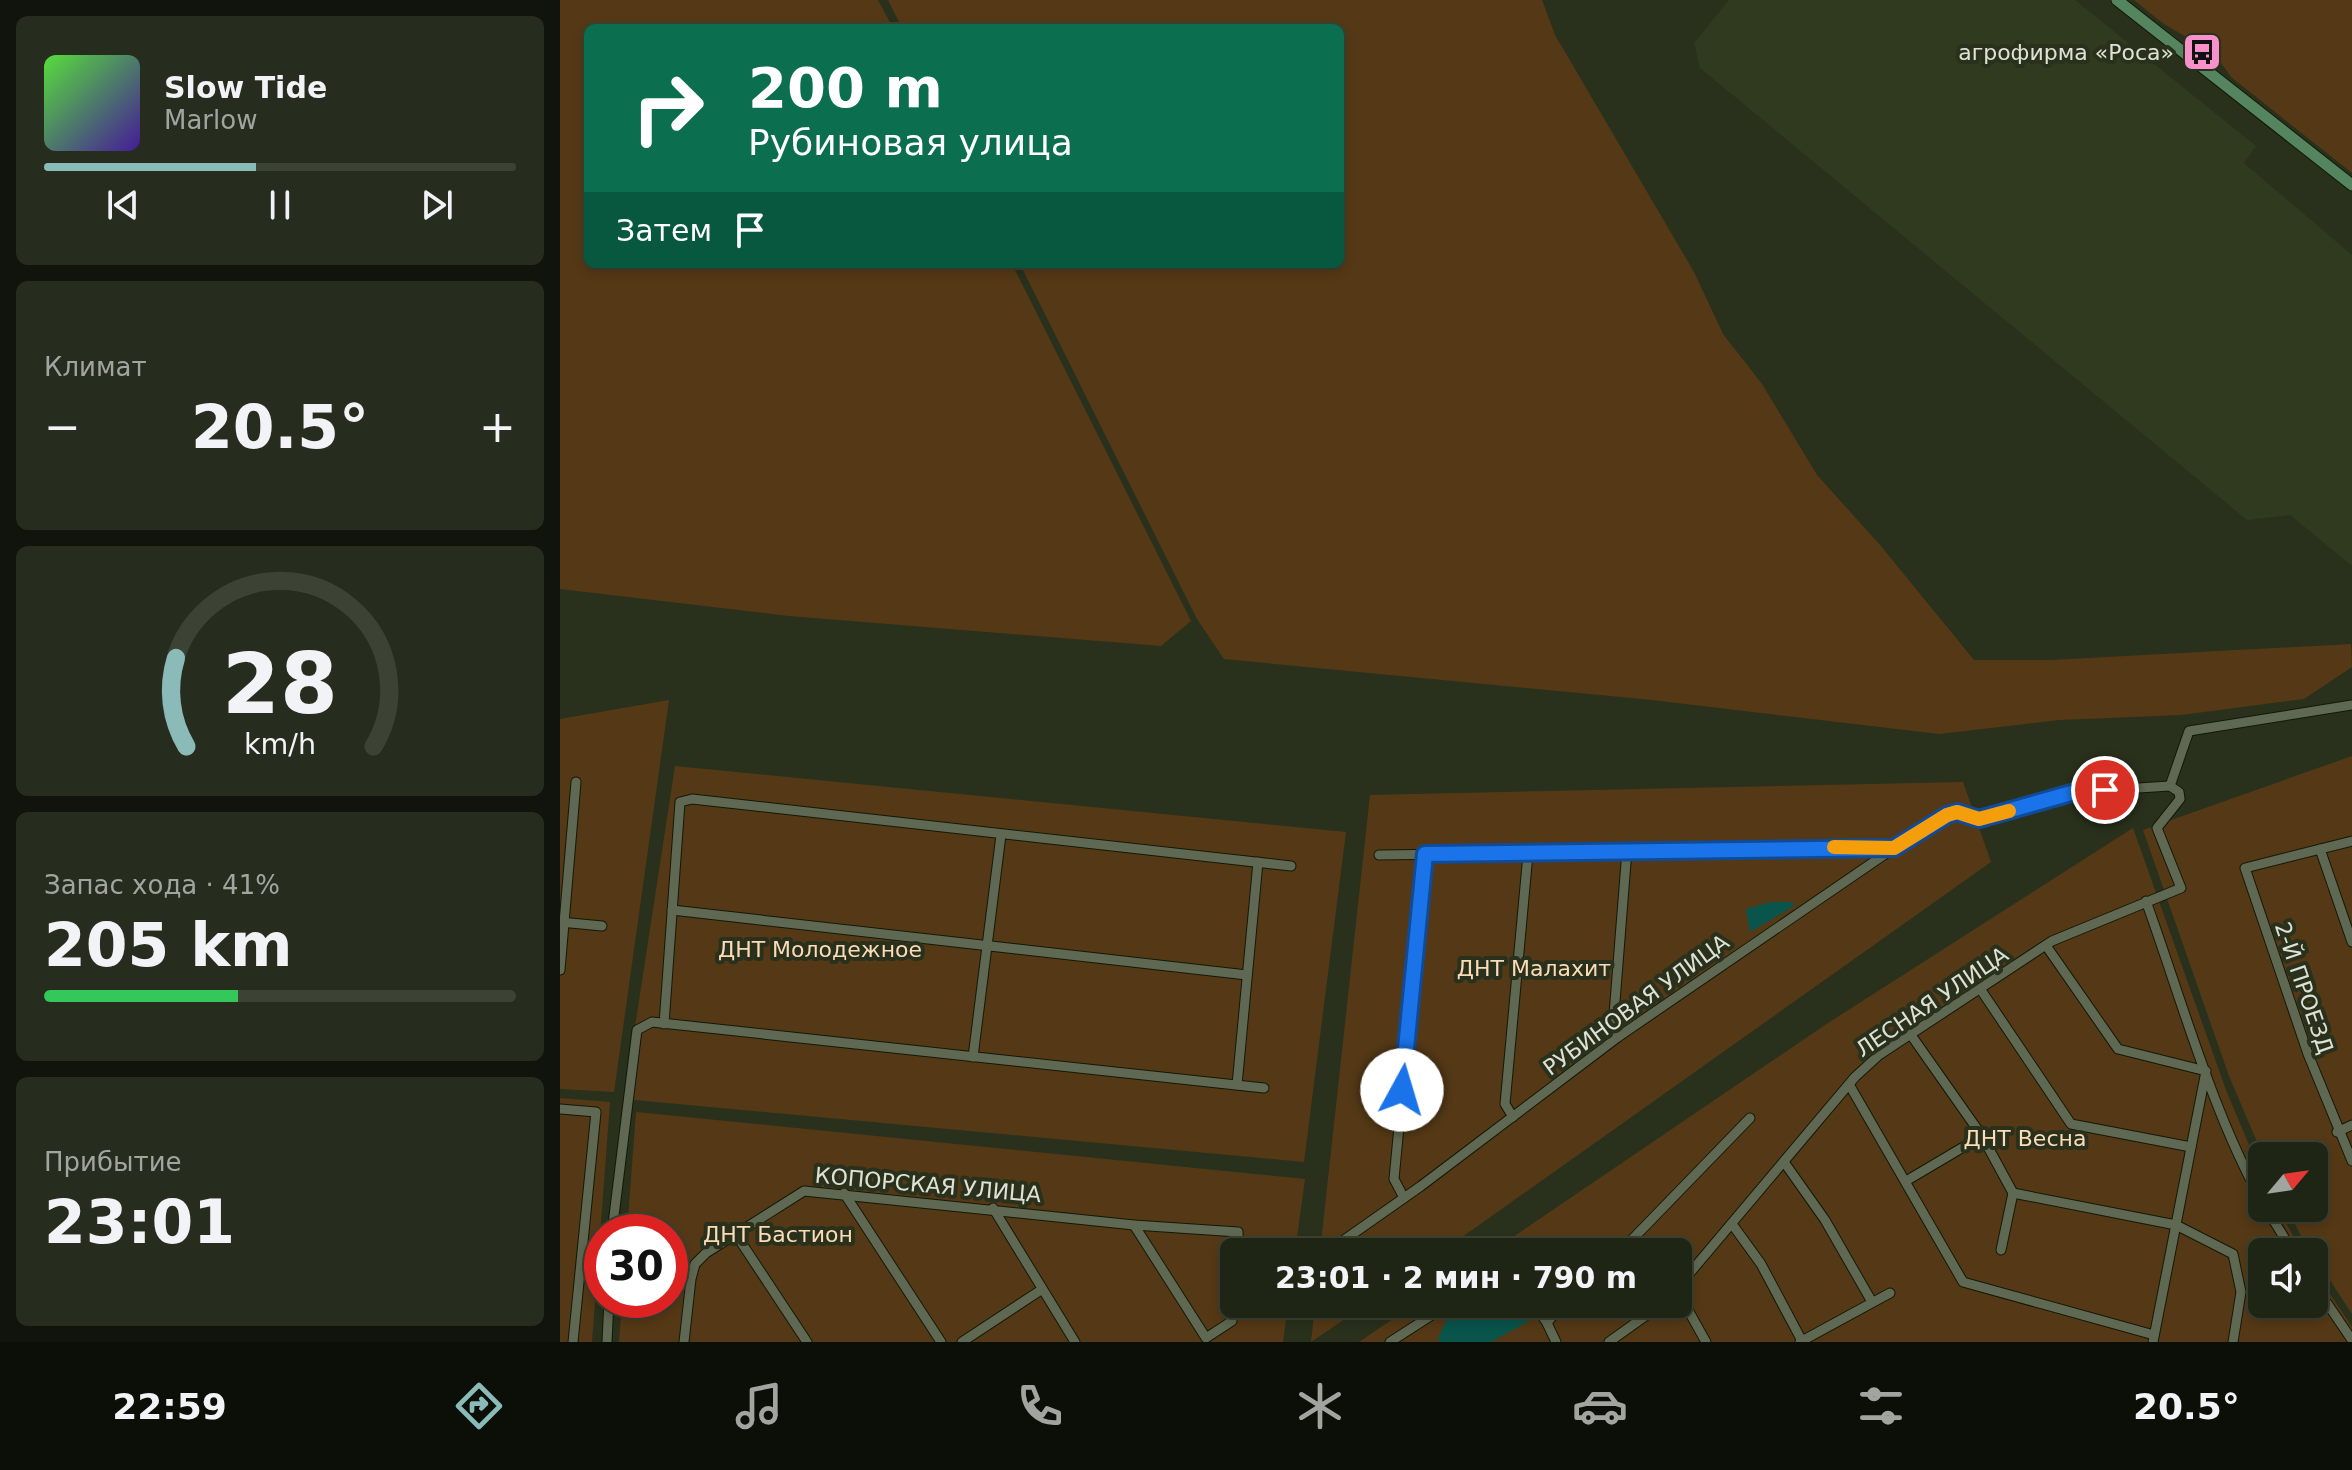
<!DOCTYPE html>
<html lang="ru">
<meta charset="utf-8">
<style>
body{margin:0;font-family:"DejaVu Sans",sans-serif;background:#272d1e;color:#f1f3f6;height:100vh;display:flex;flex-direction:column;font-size:30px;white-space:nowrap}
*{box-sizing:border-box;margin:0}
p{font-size:26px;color:#a1a5a0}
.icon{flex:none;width:44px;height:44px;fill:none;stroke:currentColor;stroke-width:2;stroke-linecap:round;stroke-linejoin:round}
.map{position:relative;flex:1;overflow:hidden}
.panel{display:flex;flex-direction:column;gap:16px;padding:16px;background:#11140c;width:560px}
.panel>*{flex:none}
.top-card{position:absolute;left:24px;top:24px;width:760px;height:244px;border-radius:12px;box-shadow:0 4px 12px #0003,0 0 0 2px #3c4234;background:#0b6e4f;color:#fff;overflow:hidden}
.needle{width:52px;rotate:61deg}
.tools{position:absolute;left:1688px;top:1142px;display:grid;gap:16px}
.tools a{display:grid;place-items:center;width:80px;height:80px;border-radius:12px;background:#1f2515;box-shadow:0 4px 12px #0003,0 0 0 2px #3c4234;font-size:40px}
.speed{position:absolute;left:24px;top:1214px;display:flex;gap:16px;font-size:40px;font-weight:700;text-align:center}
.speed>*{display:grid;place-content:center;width:104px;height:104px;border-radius:50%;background:#1f2515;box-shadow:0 4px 12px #0003,0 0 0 2px #3c4234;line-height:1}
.speed .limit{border:12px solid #d22;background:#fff;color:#111}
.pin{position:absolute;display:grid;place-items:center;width:68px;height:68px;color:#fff;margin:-34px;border:4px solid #fff;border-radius:50%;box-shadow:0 2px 8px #0007}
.me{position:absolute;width:88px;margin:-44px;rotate:6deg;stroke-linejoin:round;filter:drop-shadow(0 0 6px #0008)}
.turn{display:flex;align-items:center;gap:28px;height:168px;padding:0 32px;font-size:36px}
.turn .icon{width:104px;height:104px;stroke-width:2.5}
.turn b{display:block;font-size:56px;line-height:68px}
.then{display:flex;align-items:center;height:76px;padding:0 32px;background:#0003;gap:16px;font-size:30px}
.big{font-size:60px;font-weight:700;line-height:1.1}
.panel .tile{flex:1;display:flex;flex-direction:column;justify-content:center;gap:12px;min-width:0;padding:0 28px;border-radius:12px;background:#272d1e}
.panel .dial{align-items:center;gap:0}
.dial svg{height:208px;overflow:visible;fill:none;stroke:#3c4234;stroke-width:7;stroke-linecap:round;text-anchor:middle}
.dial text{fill:#f1f3f6;stroke:none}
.song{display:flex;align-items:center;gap:24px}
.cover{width:96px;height:96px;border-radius:12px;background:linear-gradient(135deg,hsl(110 70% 55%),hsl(260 70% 35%))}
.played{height:8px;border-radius:4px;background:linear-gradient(90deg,#8bbbb9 45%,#3c4234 45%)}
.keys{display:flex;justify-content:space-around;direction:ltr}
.heat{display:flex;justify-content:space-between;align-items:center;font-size:44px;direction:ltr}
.charge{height:12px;border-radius:6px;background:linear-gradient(90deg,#34c759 41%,#3c4234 0)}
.trip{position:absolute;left:660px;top:1238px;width:472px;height:80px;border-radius:12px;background:#1f2515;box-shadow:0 4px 12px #0003,0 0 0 2px #3c4234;font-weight:700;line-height:80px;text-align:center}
.tab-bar{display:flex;height:128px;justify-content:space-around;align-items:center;background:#0c0f08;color:#a1a5a0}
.tab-bar .icon{width:56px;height:56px}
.tab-bar .on{color:#8bbbb9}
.tab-bar b{font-size:36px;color:#f1f3f6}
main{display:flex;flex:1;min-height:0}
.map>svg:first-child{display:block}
</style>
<main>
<section class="panel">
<div class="tile">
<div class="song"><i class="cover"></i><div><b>Slow Tide</b><p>Marlow</p></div></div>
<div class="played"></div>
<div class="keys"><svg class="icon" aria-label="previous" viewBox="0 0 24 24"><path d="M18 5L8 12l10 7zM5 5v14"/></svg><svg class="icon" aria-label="pause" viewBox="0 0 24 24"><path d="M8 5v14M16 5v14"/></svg><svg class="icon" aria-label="next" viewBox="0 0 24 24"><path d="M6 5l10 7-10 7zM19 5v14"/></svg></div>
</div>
<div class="tile"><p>Климат</p>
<div class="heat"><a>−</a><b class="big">20.5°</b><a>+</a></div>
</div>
<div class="tile dial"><svg viewBox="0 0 100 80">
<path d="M14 69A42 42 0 1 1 86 69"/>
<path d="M14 69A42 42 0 0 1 10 35" stroke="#8bbbb9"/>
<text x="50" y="56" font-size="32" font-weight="700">28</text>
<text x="50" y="72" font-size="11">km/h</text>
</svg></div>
<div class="tile"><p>Запас хода · 41%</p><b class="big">205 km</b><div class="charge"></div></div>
<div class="tile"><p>Прибытие</p><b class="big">23:01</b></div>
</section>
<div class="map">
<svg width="1792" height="1342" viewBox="0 0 1792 1342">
<rect width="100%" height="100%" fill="#29311c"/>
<polygon fill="#303a1f" points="1169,0 1515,0 1696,146 1684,163 1792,255 1792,566 1730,515 1687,520 1140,68 1134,43"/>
<g fill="#553916">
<polygon points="0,0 318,0 333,28 28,28 28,264 452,264 631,621 601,646 229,616 0,589"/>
<polygon points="328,0 982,0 995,35 1134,272 1163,334 1202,384 1257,475 1320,545 1414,660 1491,660 1791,644 1792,667 1744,699 1621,715 1499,720 1379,734 1092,700 664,659 637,619 460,264 780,264 780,28 342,28"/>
<path d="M1574,0H1792V173L1671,77C1655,51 1635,43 1611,28C1598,21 1586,9 1574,0Z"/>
<polygon points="109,700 54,1092 0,1089 0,719"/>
<polygon points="1792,756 1792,1314 1741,1236 1727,1208 1754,1208 1754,1156 1703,1156 1669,1076 1583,830"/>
<polygon points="115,766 786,832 744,1162 64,1099"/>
<polygon points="1403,782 1431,862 881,1252 760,1252 810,795"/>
<polygon points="1573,828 1666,1090 1702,1176 1702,1208 1718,1208 1742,1252 1702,1252 1702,1304 1754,1304 1754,1270 1792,1327 1792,1342 799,1342 855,1304 1118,1304 1118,1252 931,1252 1268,1023"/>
<polygon points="0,1098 50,1102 32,1342 0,1342"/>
<polygon points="76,1112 745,1179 735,1252 674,1252 674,1304 728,1304 723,1342 59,1342 62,1300 110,1300 110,1232 67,1232"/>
<polygon points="755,1304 807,1304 751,1342"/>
</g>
<g fill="#09554b">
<polygon points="1211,902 1232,902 1234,906 1190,932 1186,909"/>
<polygon points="908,1304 962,1304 969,1321 931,1342 880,1342 878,1338 889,1315"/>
</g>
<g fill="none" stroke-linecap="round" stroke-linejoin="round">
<g stroke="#121906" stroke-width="11">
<g id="minor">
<polyline points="1610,786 1629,731 1792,705"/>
<polyline points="1792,841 1685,868 1748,1054 1792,1161"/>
<polyline points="1760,849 1792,942"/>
<polyline points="819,855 1334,848 1387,815 1397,812 1419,819 1515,792 1610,786"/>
<path d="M1586,901C1620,995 1653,1115 1702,1201"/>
<polyline points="112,910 687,975"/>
<polyline points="0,922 42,926"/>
<polyline points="1487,947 1558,1049 1646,1071 1593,1342"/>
<polyline points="0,970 16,782"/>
<polyline points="1421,990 1511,1124 1631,1147"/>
<polyline points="104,1024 120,802 132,799 731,866"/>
<polyline points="1351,1035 1422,1136 1453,1193 1616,1225 1673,1254 1681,1292 1673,1342"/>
<polyline points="1058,1037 1053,1027 1067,850"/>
<polyline points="413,1057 441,835"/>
<polyline points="677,1085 698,862"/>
<polyline points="1290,1086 1403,1282 1594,1335"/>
<polyline points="0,1109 36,1112 13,1342"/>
<polyline points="953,1117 945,1104 968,854"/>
<polyline points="1777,1132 1792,1125"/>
<polyline points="1224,1162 1265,1220 1312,1302"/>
<polyline points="1346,1181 1422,1136"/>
<polyline points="284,1193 381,1342"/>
<polyline points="844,1198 834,1179 865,854"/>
<polyline points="433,1208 515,1342"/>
<polyline points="1706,1208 1733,1252"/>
<polyline points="1172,1224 1201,1264 1242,1341"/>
<polyline points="574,1225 646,1338 672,1321 674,1298"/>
<polyline points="52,1232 77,1030 92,1022 704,1088"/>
<polyline points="175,1233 247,1342"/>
<polyline points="1441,1250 1453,1193"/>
<polyline points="776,1252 777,1245 861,1186 1058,1037 1334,848"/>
<polyline points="1060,1252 1190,1118"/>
<polyline points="1754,1284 1792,1340"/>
<polyline points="1118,1287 1295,1077 1319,1055 1492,941 1621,888 1597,828 1620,799 1619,792 1610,786"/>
<polyline points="1118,1292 1146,1342"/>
<polyline points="974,1304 987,1323 1002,1304"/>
<polyline points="987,1323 996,1342"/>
<polyline points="47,1342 49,1300"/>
<polyline points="124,1342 131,1279 135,1264 146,1253 244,1191 574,1225 678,1232 679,1252"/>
<polyline points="402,1342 481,1290"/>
<polyline points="830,1342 889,1304"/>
<polyline points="1049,1342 1102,1304"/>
<polyline points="1240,1342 1330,1293"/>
</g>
</g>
<g stroke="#121906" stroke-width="13">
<polyline id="major" points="1557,0 1792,185"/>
</g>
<use href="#minor" stroke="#5f6852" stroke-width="9"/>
<use href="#major" stroke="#54855e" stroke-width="11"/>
</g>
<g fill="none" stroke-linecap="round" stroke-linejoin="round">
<g stroke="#114b97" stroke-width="20">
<polyline id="route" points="842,1090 865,854 1334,848 1387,815 1397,812 1419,819 1515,792 1545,790"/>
</g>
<use href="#route" stroke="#1a73e8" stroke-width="14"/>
<polyline stroke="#f59e0b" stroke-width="14" points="1274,847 1334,848 1387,815 1397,812 1419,819 1449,811"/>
</g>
<defs>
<g id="bus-square" transform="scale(2)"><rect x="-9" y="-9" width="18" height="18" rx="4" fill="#f890cc" stroke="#29311c"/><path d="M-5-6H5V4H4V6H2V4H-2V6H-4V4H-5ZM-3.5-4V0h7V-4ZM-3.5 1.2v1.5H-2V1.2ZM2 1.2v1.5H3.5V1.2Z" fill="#111"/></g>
</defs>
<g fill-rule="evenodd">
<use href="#bus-square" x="1642" y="52"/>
</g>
<g text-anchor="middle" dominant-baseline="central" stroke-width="8" stroke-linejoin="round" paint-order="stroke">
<g font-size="22" fill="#dde2d5" stroke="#29311c" text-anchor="end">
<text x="1614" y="52">агрофирма «Роса»</text>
</g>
<g font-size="22" fill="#fcdbb7" stroke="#29311c">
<text x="260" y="949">ДНТ Молодежное</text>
<text x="974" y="968">ДНТ Малахит</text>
<text x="1465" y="1138">ДНТ Весна</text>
<text x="218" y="1234">ДНТ Бастион</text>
</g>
<g font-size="22" fill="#dde2d5" stroke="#29311c">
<text transform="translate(1744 988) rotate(71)">2-Й ПРОЕЗД</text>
<text transform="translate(1372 1002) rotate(-34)">ЛЕСНАЯ УЛИЦА</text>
<text transform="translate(1076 1005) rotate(-36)">РУБИНОВАЯ УЛИЦА</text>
<text transform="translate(368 1185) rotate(5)">КОПОРСКАЯ УЛИЦА</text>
</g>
</g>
</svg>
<div class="tools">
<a><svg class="needle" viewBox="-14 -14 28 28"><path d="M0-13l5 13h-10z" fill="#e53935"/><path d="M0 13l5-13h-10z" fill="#a1a5a0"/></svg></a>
<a><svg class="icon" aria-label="sound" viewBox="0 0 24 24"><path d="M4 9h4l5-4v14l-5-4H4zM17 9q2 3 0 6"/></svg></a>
</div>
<div class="speed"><div class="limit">30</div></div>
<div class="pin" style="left:1545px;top:790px;background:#d93025"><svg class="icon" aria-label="arrive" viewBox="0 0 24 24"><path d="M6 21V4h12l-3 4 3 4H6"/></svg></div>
<svg class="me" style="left:842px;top:1090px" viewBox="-20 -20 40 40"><circle r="19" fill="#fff"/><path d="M0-13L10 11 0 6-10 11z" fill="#1a73e8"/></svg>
<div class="trip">23:01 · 2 мин · 790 m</div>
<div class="top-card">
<div class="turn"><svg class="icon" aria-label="right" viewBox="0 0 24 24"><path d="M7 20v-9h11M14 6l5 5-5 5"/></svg><div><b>200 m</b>Рубиновая улица</div></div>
<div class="then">Затем<svg class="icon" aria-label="arrive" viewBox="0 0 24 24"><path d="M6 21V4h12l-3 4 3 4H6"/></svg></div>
</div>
</div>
</main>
<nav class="tab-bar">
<b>22:59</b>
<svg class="icon on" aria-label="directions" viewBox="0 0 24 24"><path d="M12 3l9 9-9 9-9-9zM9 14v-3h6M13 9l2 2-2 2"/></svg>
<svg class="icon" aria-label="music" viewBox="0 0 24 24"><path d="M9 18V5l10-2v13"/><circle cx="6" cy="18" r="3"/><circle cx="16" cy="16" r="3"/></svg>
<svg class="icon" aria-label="phone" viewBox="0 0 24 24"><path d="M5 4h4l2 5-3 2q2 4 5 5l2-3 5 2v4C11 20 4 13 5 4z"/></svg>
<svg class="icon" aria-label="climate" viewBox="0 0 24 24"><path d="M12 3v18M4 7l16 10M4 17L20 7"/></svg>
<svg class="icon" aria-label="car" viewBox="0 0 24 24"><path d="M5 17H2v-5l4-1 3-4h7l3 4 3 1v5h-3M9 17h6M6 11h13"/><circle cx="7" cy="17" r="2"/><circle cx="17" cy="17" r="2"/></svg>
<svg class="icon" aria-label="filters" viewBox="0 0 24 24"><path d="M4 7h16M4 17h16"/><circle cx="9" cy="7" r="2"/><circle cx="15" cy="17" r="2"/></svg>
<b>20.5°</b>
</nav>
